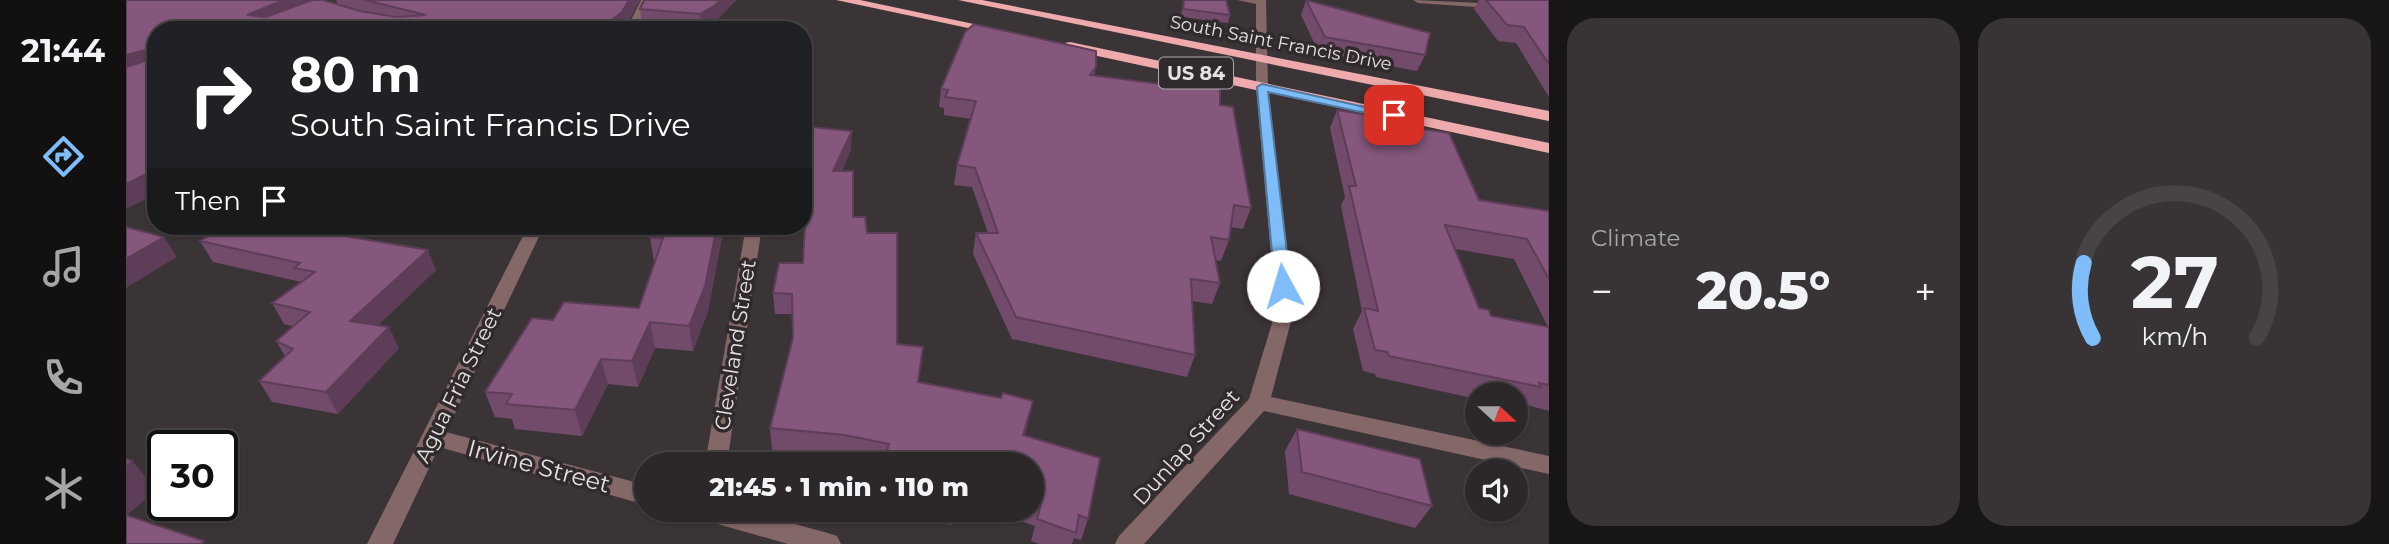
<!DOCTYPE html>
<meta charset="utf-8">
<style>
body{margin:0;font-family:Montserrat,sans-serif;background:#383335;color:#f1f3f6;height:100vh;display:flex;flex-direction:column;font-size:26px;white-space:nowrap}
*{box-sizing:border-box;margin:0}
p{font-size:23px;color:#a6a5a8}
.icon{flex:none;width:38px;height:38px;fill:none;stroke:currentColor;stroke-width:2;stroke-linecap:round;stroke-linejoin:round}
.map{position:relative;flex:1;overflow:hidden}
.drawer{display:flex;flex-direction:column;gap:18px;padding:18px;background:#181517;width:840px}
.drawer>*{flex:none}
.top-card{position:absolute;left:21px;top:21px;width:665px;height:214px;border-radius:28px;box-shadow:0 2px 5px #0004,0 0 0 2px #484446;background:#202124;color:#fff;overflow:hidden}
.needle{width:46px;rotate:111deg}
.controls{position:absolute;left:1339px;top:382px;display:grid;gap:14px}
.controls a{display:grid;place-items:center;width:63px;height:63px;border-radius:50%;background:#2c2729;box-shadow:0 2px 5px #0004,0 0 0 2px #484446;font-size:35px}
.speed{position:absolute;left:21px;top:430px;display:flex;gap:14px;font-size:35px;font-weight:700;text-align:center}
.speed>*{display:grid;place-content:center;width:91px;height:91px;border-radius:50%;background:#2c2729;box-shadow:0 2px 5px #0004,0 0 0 2px #484446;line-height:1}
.speed .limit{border:4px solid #111;border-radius:10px;background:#fff;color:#111}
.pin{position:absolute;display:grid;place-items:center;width:60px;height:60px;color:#fff;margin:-30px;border-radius:14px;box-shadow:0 4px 10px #0006}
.me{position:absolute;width:77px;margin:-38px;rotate:354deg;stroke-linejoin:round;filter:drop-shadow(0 0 5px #0008)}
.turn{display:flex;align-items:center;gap:24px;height:147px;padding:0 28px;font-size:32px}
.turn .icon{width:91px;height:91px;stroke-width:2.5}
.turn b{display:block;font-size:49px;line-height:60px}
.then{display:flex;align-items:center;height:66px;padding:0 28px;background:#0003;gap:14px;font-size:26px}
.big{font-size:52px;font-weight:800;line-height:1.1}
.drawer .tile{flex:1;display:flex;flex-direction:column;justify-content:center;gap:10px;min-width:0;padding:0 24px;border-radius:28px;background:#383335}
.drawer .dial{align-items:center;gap:0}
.dial svg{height:182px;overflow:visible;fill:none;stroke:#484446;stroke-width:7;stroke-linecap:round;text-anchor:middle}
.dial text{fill:#f1f3f6;stroke:none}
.heat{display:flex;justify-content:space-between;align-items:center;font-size:38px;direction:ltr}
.drawer .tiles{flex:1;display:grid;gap:18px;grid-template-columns:repeat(2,1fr)}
.trip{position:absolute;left:508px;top:452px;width:410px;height:70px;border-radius:35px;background:#2c2729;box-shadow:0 2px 5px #0004,0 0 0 2px #484446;font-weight:800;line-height:70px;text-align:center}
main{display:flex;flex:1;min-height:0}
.tab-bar{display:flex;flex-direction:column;width:126px;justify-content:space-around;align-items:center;background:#121010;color:#a6a5a8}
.tab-bar .icon{width:49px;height:49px}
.tab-bar .current{color:#7ebdf9}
.tab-bar b{font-size:32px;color:#f1f3f6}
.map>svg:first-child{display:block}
</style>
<main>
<nav class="tab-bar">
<b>21:44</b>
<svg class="icon current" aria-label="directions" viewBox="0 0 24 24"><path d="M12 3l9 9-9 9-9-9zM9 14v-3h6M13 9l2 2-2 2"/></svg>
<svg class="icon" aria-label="music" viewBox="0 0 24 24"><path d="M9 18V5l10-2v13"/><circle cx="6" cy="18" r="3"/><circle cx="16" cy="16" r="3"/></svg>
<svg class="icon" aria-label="phone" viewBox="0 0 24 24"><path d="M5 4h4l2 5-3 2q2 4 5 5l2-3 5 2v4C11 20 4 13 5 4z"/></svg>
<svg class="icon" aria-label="climate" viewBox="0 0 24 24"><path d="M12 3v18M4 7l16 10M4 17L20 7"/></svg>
</nav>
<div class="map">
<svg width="1423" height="544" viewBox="0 0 1423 544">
<rect width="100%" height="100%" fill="#3b3437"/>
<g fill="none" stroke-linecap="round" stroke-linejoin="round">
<g fill="#846868" fill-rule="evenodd">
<polygon points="515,0 525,0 510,30 500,30"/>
<polygon points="1111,0 1140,0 1142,87 1168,310 1145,397 1423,456 1423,474 1138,411 1018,544 989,544 993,536 1123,399 1150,310 1130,87 1130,4"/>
<polygon points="1287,0 1423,6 1423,12 1292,3"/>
<polygon points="402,226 418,226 320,432 520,485 520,505 313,447 267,544 241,544"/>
<polygon points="620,226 636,226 601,464 579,464"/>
<polygon points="562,509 613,509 702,533 711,536 715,544 662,544 574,519 565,516"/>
</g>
<g fill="#eeaaac" fill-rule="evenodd">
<polygon points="710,0 734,0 881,31 875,35"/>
<polygon points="832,0 856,0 1423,111 1423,121"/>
<polygon points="944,42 1423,143 1423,153 939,49 939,43"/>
</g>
</g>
<g fill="#724b6b" fill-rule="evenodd">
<polygon points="210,0 514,0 499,27 30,30 212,5"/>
<polygon points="518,0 610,0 589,22 576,29 516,24 514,9"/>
<polygon points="1057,0 1100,0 1104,15 1102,23 1055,17"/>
<polygon points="1180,0 1299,55 1291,71 1193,53 1175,15"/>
<polygon points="1346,0 1423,0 1423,97 1390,43 1372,41 1348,9 1353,0"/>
<polygon points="970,67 968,75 1048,86 1050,82 1094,105 1125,208 1117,229 1105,227 1103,240 1095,261 1089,260 1094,283 1086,304 1066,301 1069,355 1061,377 886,339 847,254 850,233 862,233 846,187 828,185 831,165 845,119 818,115 818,108 813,107 815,89"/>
<path d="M1211,110L1297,129L1353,200L1423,211V411L1401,405L1398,409L1390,407V394H1351V399L1250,377L1249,374L1237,371L1227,329L1236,311L1215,206L1219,197L1204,128ZM1329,249L1388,259L1422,327L1365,316L1353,308Z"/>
<polygon points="677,130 725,149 716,171 727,217 741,233 771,344 793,383 902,423 899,435 962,519 955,540 948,538 946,544 914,544 905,541 909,526 859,509 905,509 905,464 751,464 719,457 646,450 644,428 667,338 666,314 649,314 647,293 677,263 679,222 677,222"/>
<polygon points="527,226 598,226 582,311 567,351 529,348 512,387 482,384 456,436 389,429 386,419 369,417 359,392 427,320 513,308 529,261 528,261 524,237"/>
<polygon points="196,229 193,232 310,270 252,325 273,348 212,414 146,402 133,381 159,356 150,341 167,326 158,324 146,303 175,282 87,262 74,241"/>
<polygon points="1171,429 1306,506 1289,528 1163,494 1159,451"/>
<polygon points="755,509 828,509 825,525"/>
</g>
<g fill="#5d3d57">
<polygon points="158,0 185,0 130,30 121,15"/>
<polygon points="503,0 514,0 499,27 495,30 473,30"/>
<polygon points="595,0 610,0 589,22 576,29 574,14"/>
<polygon points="23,49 30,62 0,74 0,55"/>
<polygon points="726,131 725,149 707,190 707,171"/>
<polygon points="30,169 30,194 0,209 0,184"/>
<polygon points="168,226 195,226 196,229 176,247 166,227"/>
<polygon points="591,226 598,226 582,311 567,351 563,326"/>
<polygon points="38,237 51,257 0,288 0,259"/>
<polygon points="302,250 310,270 235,342 224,321"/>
<polygon points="524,322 529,348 512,387 506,361"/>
<polygon points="263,327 273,348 212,414 200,392"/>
<polygon points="475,359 482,384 456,436 449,410"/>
<polygon points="907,401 902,423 892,457 897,435"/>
<polygon points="6,461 31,490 0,516 0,466"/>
</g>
<g fill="#85577c" stroke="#5d3d57" stroke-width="2">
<polygon points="0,0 158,0 121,15 140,17 186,0 197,0 234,11 270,17 300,15 239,0 503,0 496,12 473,30 30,30 30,169 0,184 0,67 22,60 23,49 0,55"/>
<polygon points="518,0 595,0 587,7 574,14 514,9"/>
<polygon points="1058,0 1100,0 1104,15 1057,9"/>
<polygon points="1180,0 1304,33 1299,55 1199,37"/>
<polygon points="1360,0 1423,0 1423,64 1398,27 1381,25"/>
<polygon points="848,24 970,51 970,67 964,75 1049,86 1050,82 1094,88 1094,105 1107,107 1125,208 1108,205 1103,240 1085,237 1094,283 1065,279 1069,355 890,317 850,233 872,233 849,168 831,165 850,101 819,97 822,90 815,89 839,32"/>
<polygon points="1211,110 1295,123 1297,129 1323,133 1353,200 1423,211 1423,279 1401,239 1319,225 1353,308 1363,310 1365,316 1423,327 1423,385 1413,383 1415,387 1263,356 1261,352 1249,350 1238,308 1252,311 1223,186 1230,186"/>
<polygon points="685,127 726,131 707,171 727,171 727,217 739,217 741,233 771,233 771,344 797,347 792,382 875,398 877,393 907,401 897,435 974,458 962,519 953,515 950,533 911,519 915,504 905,501 905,464 757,464 763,444 719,435 644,428 667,338 666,294 647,293 653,263 677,263 680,203 677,202 677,130 683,130"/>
<polygon points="99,226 168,226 166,227 302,250 224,321 263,327 200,392 133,381 167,349 150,341 184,312 146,303 189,272 168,268 174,263 74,241"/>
<polygon points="527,226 591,226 579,286 563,326 524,322 506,361 475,359 449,410 380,404 386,394 359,392 406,318 427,320 438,302 513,308 537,238 524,237"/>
<polygon points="0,227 38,237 0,259"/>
<polygon points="1171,429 1294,459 1306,506 1176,472"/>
<polygon points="0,459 6,461 0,466"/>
<polygon points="0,515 78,541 75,544 0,544"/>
</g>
<polygon fill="#7ebdf9" stroke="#527ba2" stroke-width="2" points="1136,84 1274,115 1268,119 1142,92 1165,286 1157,291 1149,286 1131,87"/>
<g text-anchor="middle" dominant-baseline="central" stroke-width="7" stroke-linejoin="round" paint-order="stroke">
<g font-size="18" fill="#e6e1e3" stroke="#312a2d">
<text transform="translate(1155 43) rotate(11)">South Saint Francis Drive</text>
</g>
<rect fill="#312a2d" stroke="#b0aaac" stroke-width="2" x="1033" y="57.5" width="74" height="31" rx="5"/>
<g font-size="19" font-weight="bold" fill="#e6e1e3">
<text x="1070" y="73">US 84</text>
</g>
<g font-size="21" fill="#e6e1e3" stroke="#312a2d">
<text transform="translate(609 345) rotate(-81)">Cleveland Street</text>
<text transform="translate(332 385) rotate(-64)">Agua Fria Street</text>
<text transform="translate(1060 447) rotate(-48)">Dunlap Street</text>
</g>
<g font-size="24" fill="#e6e1e3" stroke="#312a2d">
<text transform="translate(413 466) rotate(15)">Irvine Street</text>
</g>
</g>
</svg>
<div class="controls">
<a><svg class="needle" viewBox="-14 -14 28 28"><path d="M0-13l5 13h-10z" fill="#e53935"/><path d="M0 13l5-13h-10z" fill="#a6a5a8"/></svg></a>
<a><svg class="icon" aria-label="sound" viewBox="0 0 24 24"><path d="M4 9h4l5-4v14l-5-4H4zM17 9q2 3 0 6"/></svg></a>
</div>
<div class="speed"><div class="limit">30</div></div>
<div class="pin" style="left:1268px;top:115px;background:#d93025"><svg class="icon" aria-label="arrive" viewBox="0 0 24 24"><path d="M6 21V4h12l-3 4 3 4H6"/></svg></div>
<svg class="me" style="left:1157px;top:286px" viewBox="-20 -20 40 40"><circle r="19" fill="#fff"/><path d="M0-13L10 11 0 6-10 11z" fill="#7ebdf9"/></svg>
<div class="trip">21:45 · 1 min · 110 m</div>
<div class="top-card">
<div class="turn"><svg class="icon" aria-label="right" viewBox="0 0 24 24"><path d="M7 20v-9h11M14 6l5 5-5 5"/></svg><div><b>80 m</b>South Saint Francis Drive</div></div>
<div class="then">Then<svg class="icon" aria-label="arrive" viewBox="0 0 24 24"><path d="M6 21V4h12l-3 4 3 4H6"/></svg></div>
</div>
</div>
<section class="drawer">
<div class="tiles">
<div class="tile"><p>Climate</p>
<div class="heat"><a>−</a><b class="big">20.5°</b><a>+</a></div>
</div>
<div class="tile dial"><svg viewBox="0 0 100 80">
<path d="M14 69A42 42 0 1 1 86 69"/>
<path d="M14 69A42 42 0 0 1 10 36" stroke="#7ebdf9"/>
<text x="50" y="56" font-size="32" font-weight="700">27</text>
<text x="50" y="72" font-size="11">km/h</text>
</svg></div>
</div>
</section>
</main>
